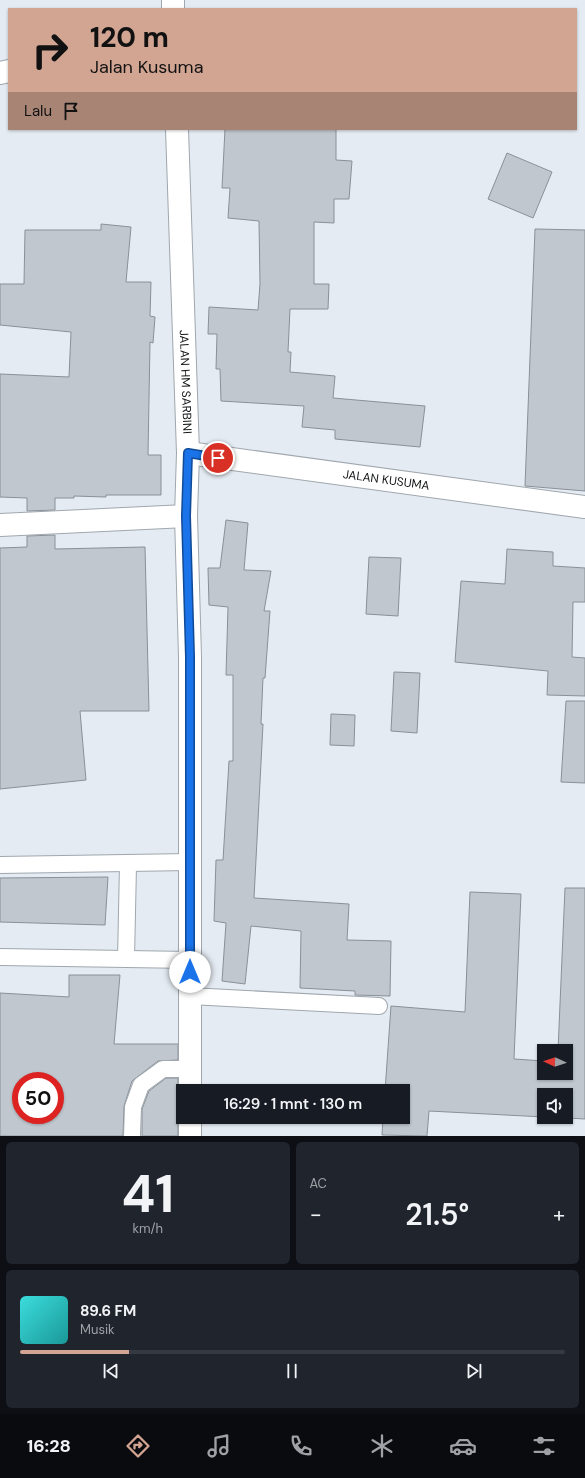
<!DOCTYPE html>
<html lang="id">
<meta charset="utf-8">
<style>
body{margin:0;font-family:"DM Sans",sans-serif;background:#20242c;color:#f1f3f6;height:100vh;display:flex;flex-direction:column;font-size:15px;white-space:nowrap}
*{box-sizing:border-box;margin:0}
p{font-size:13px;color:#9ea1a6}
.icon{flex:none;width:22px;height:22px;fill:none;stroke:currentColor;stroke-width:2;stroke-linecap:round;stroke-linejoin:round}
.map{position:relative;height:1136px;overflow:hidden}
.details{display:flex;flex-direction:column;gap:6px;padding:6px;background:#0d0f14;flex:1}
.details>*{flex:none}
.hud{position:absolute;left:8px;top:8px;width:569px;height:122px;border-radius:0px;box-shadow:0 1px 3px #0004;background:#d2a593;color:#111;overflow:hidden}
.needle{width:26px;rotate:273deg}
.buttons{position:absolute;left:537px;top:1044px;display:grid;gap:8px}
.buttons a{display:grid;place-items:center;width:36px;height:36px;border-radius:0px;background:#171b24;box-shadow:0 1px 3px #0004;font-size:20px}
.speed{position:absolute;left:12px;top:1072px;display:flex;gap:8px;font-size:20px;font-weight:700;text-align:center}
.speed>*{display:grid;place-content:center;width:52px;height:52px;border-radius:50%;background:#171b24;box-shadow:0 1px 3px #0004;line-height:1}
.speed .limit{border:6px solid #d22;background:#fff;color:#111}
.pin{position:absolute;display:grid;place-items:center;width:34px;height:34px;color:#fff;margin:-17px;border:2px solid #fff;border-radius:50%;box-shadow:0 1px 4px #0007}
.me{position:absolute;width:44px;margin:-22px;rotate:0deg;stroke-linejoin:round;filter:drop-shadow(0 0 3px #0008)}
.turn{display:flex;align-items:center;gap:14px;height:84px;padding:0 16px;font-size:18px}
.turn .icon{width:52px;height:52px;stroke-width:2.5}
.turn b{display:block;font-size:28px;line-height:34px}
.then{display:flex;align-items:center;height:38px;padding:0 16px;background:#0003;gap:8px;font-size:15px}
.big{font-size:30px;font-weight:600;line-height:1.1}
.details .widget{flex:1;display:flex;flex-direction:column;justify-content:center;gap:6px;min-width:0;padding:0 14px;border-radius:6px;background:#20242c}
.details .dial{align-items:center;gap:0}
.dial b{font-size:52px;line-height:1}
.song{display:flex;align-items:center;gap:12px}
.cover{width:48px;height:48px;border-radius:6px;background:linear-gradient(135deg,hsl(180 70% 55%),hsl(180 70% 35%))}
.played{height:4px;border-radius:2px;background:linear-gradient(90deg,#d2a593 20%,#363941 20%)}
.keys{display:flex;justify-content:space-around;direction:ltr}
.heat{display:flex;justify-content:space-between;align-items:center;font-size:22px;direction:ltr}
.details .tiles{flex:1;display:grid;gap:6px;grid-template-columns:1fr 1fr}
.widget:last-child{grid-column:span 2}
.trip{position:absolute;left:176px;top:1084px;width:234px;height:40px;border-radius:0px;background:#171b24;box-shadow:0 1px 3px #0004;font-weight:600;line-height:40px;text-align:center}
.menu{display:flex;height:64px;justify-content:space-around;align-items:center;background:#090b0e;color:#9ea1a6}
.menu .icon{width:28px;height:28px}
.menu .on{color:#d2a593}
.menu b{font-size:18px;color:#f1f3f6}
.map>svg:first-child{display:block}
</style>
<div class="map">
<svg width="585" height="1136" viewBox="0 0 585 1136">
<rect width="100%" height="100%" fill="#e4ebf2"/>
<g fill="#c0c7ce" stroke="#8a9097" fill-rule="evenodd">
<polygon points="225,129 336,129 336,160 352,161 349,199 334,199 334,223 314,222 314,284 329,284 328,309 290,309 288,352 291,352 290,372 335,376 333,398 425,406 420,447 335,439 335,430 302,427 304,406 221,401 220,369 216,369 217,334 208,334 209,307 258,310 260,284 259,221 228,218 230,188 222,188"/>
<polygon points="507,153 552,172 533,218 488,199"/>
<polygon points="101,224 131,227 126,282 151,282 150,316 155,317 153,343 150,342 148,455 161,455 161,495 106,495 106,497 74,496 74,498 55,498 55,510 27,511 27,498 0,497 0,374 69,377 71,332 0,325 0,284 24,284 25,230 101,230"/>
<polygon points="535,229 585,230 585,491 525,486"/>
<polygon points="226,520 248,523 244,570 271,571 264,611 270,611 265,678 263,678 261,724 263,724 254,898 349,904 347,940 391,941 390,996 355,995 355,991 300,988 301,931 251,926 245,984 222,981 226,923 214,921 216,860 223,860 229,761 233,761 233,675 226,675 228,607 209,605 208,568 220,568"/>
<polygon points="55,535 55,549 145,547 149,711 80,711 86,780 0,789 0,548 27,547 27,536"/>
<polygon points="507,549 553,552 553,566 585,568 585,602 573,602 572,657 585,658 585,696 547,695 548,671 455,662 461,581 505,584"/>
<polygon points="369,557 401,558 398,616 366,614"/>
<polygon points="394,672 420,673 417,733 391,731"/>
<polygon points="566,701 585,701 585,783 561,782"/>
<polygon points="331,714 355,715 354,746 330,745"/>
<polygon points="108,877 105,925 0,922 0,878"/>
<polygon points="565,888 585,888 585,1119 549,1117 566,1117 566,1095 544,1095 544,1117 429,1111 427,1136 382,1135 383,1117 403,1117 403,1091 385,1091 391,1006 465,1012 470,892 521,894 514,1059 544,1061 544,1073 566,1073 566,1051 558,1051"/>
<path d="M69,975H120L114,1044H178V1060L158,1061L132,1081L124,1106L123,1136H0V993L69,997ZM21,1081H55V1115H21Z"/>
<polygon points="166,1078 178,1078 178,1091 183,1101 183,1107 178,1117 178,1136 142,1136 142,1109 149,1091"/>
</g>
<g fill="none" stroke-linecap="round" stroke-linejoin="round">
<g stroke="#a0a7ae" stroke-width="18">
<g id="service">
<polyline points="0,865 190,862"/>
<polyline points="0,957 190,960"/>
<polyline points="126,959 128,865"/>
<polyline points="190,996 379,1006"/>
<polyline points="132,1136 133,1107 141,1085 163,1069 190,1069"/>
</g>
</g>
<g stroke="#a0a7ae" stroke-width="24">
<g id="minor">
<polyline points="0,73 9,71"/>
<polyline points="0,525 186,516"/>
</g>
</g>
<g stroke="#a0a7ae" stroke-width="24">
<g id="secondary">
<polyline points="173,0 173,9"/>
<path id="s1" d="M177,129L188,453L186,516L190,657V1091"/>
<path id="s2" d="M188,453L585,507"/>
<polyline points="190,1117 190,1136"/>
</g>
</g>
<use href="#service" stroke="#fff" stroke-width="16"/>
<use href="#minor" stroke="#fff" stroke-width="22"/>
<use href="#secondary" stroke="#fff" stroke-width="22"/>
</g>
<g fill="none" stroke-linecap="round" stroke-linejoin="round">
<g stroke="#114b97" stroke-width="10">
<polyline id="route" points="190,972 190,657 186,516 188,453 218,458"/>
</g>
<use href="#route" stroke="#1a73e8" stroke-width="7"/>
</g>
<g text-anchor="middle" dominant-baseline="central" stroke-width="4" stroke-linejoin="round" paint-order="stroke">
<g font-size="12" fill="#131517" stroke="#fff">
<text stroke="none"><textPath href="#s1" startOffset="253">JALAN HM SARBINI</textPath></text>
<text stroke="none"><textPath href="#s2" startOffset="200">JALAN KUSUMA</textPath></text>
</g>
</g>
</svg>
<div class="buttons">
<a><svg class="needle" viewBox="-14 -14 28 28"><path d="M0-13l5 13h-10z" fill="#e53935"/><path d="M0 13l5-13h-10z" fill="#9ea1a6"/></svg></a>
<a><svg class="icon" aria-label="sound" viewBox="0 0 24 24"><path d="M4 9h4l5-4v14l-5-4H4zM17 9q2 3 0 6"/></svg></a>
</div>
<div class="speed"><div class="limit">50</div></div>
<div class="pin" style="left:218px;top:458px;background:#d93025"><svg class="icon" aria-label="arrive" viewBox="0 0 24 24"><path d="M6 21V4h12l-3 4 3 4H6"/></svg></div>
<svg class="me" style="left:190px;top:972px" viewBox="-20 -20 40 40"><circle r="19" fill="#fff"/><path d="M0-13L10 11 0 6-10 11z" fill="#1a73e8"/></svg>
<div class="trip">16:29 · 1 mnt · 130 m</div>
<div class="hud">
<div class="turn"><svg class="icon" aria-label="right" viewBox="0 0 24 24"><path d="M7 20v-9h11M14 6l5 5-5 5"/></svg><div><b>120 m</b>Jalan Kusuma</div></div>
<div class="then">Lalu<svg class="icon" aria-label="arrive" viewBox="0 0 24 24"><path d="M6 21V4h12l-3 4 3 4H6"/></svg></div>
</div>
</div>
<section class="details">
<div class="tiles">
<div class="widget dial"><b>41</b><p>km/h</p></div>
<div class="widget"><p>AC</p>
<div class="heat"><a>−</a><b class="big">21.5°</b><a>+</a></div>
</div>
<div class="widget">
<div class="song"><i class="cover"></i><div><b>89.6 FM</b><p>Musik</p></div></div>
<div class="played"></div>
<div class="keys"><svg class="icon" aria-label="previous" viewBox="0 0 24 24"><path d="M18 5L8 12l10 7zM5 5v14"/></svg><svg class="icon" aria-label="pause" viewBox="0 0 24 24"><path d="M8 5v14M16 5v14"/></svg><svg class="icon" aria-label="next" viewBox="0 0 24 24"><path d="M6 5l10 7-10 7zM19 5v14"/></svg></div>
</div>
</div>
</section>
<nav class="menu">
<b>16:28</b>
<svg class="icon on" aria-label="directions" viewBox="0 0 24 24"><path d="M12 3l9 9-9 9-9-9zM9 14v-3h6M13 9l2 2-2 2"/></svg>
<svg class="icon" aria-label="music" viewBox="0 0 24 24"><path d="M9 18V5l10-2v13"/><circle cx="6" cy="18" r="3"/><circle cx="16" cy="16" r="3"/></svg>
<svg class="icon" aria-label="phone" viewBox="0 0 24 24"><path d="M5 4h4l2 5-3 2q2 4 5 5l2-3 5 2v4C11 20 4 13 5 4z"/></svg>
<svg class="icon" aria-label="climate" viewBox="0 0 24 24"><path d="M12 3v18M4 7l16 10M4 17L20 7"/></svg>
<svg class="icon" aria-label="car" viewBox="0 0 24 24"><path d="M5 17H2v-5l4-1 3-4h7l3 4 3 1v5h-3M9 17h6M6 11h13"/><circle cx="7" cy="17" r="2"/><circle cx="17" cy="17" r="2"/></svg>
<svg class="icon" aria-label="filters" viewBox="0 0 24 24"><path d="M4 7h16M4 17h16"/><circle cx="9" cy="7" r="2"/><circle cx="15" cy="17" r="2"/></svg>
</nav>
